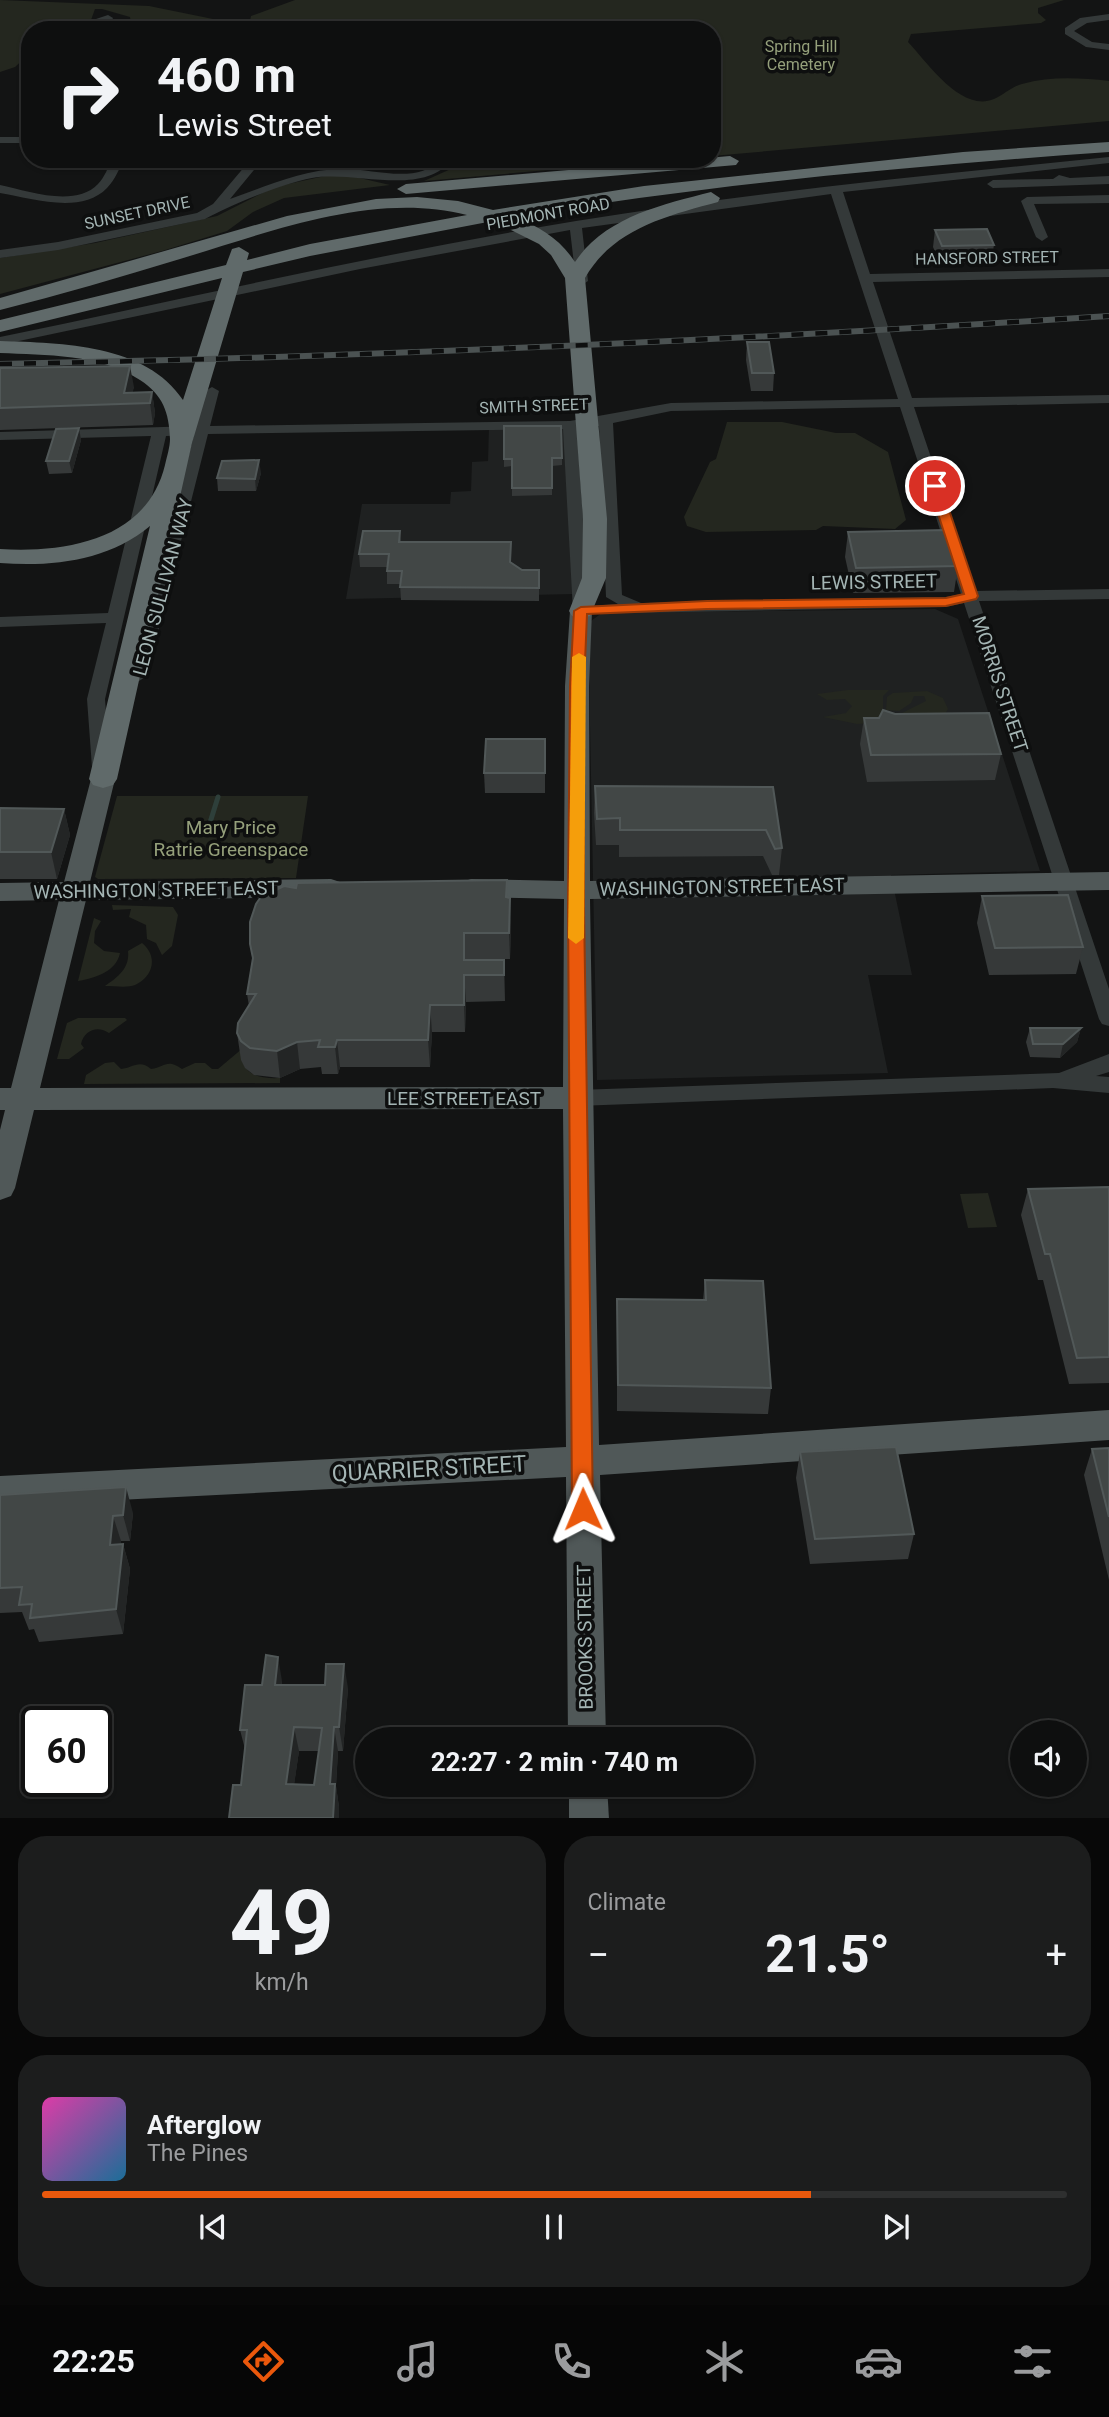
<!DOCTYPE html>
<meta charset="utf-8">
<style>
body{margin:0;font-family:Roboto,sans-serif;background:#1c1d1d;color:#f1f3f6;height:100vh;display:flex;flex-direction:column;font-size:26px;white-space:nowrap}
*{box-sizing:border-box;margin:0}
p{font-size:23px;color:#9b9c9e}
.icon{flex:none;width:38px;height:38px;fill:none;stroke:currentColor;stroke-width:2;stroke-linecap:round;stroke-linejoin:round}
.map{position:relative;height:1818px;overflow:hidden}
.details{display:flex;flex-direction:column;gap:18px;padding:18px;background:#080808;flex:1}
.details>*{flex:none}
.top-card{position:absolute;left:21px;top:21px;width:700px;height:147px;border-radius:28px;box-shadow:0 2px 5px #0004,0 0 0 2px #2e2f2f;background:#0e0f0f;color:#f1f3f6;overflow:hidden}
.fabs{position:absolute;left:1010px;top:1720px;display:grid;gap:14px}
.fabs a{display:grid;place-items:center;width:77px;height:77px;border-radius:50%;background:#0e0f0f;box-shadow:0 2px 5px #0004,0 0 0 2px #2e2f2f;font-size:35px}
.speed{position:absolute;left:21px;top:1706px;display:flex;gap:14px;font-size:35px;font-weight:700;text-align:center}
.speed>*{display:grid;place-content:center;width:91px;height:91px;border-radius:50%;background:#0e0f0f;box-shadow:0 2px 5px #0004,0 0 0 2px #2e2f2f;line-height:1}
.speed .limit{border:4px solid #111;border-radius:10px;background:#fff;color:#111}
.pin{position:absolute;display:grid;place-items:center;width:60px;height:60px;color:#fff;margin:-30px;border:4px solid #fff;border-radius:50%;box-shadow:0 2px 7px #0007}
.me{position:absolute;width:77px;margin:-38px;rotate:359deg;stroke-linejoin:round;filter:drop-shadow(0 0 5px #0008)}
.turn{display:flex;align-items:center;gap:24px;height:147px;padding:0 21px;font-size:32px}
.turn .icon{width:91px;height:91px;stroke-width:2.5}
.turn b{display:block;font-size:49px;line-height:60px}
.big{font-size:52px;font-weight:700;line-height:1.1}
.details .widget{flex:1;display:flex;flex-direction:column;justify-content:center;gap:10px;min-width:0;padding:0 24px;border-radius:28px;background:#1c1d1d}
.details .dial{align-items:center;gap:0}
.dial b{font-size:91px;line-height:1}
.song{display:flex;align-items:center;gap:21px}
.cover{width:84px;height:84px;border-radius:10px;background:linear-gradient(135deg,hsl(320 70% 55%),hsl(200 70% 35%))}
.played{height:7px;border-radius:4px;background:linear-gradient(90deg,#ea580c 75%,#2e2f2f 75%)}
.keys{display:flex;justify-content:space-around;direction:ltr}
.heat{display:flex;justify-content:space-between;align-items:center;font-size:38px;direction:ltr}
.details .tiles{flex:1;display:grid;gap:18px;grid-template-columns:1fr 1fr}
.widget:last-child{grid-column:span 2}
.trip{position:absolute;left:355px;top:1727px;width:399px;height:70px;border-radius:35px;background:#0e0f0f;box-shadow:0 2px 5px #0004,0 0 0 2px #2e2f2f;font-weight:700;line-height:70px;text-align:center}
.tab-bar{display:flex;height:112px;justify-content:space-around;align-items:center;background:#060606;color:#9b9c9e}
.tab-bar .icon{width:49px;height:49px}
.tab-bar .active{color:#ea580c}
.tab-bar b{font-size:32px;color:#f1f3f6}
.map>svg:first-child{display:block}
</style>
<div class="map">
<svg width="1109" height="1819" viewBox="0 0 1109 1819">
<rect width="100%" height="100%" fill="#131414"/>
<g fill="#1f2121">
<polygon points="566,425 574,594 346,599 362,504 450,504 451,492 471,491 472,462 488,461 489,427"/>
<polygon points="935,609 958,619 1040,871 891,875 912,975 868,975 888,1073 597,1080 588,623 602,613"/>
</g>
<g fill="#24271f">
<polygon points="0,0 149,6 213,19 217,25 208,30 170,27 165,30 132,30 130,17 102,9 95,9 91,20 62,30 30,30 30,53 15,67 0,72"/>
<path d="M295,0H1064L1038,8V13L1046,20L1041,23L911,34L908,42C927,62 961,113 994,99C1004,95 1011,87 1022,84C1051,76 1080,78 1109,81V121L712,156V30H285L282,23L250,21L251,16Z"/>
<polygon points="473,159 674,159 424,181"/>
<polygon points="325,176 351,176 390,185 284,198 253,212 227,231 162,251 0,294 0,258 95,243 217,216 274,187"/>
<polygon points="727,422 782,422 836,433 855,433 888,452 906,520 895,529 823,526 816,530 706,532 687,526 684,517 710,462 716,459"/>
<polygon points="848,690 889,690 883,696 883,715 876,723 857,724 823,717 846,713 852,706 845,699 827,700 817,694"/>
<polygon points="927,691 943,698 948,709 945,714 900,714 926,701 924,696 914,696 911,703 899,711 886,710 887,697 893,693"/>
<polygon points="117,796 308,796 296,878 98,879 95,877"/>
<polygon points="112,905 173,907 178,915 172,946 162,955 156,943 147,939 146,925 129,917 131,909 113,910"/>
<path d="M94,918L101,921L95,931L94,943L104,951L120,953C116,972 95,978 78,981Z"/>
<path d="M142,943C158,956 154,976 135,985C128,988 114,986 105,986C118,977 130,968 128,951Z"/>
<path d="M78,1018H125L127,1020L109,1033C98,1025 84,1030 81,1044L84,1048L69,1059H57L67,1023Z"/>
<path d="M243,1048C239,1075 259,1079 280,1078V1083L84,1084L86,1075L105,1063L114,1062L121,1069C133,1068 139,1059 151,1069C165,1067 167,1058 182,1069L195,1063H205L212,1069H218Z"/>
<polygon points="988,1193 997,1227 968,1228 960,1194"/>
</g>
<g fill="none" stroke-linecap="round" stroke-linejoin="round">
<polyline stroke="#2e3f3a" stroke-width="5" points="208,829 218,797"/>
<g fill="#343939" fill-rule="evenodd">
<polygon points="1109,14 1109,20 1087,23 1074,31 1092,42 1109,44 1109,50 1086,47 1065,34 1065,28 1080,18"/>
<polygon points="108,15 113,18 112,20 98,30 87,30 96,19"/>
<polygon points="240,24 254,28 255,30 227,30"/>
<rect x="0" y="137" width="30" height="6"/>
<path d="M1109,157V163L843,192L870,274L1109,269V277L873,282L912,398L1109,395V403L914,407L976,591L1109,589V599L979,601L1109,989V1026L1102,1024L1099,1019L964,603L946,607L575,614L573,611L563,429L208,434L147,676L139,681L131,676L194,435L166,436L105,699L110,767L107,771L101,773L92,767L87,699L106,623L0,627V617L108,613L151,436L0,440V432L196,426L205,391L212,387L219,391L210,426L570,421L671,403L898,399L831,194L582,228L588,281L582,285L576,281L570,230L360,269L0,345V337C192,297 383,253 576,221C753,192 931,175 1109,157ZM900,407L961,594L946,597L641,603L622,595L613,423L671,411ZM599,426L606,597L618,604L589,606L577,429Z"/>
<path d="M112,159H124C119,169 115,180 107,188C81,215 31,198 0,193V185C28,191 75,208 98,184C105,177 108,167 112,159Z"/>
<path d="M251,159H263L230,199C268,186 304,168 346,169C373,169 420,185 440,159H452C424,198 354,170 312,178C282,184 232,204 205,219L58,250L0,258V250L58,242L197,213L213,204Z"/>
<polygon points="1059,175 1070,178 1109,176 1109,184 993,188 987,184 993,180 1053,179"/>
<polygon points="1109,195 1109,203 1034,204 1048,237 1042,241 1036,237 1021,201 1027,197"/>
<polygon points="1109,1054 1109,1072 1096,1076 1109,1077 1109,1093 1053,1088 577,1106 570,1104 566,1098 570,1092 577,1090 1059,1073"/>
</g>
<g fill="#505858" fill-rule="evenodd">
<polygon points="581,604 589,606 592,611 589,686 590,881 1109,872 1109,890 590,899 599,1445 1109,1410 1109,1440 600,1475 606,1740 568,1740 566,1477 0,1506 0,1476 566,1447 563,1109 34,1110 15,1188 11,1196 0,1200 0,1130 5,1110 0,1110 0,1088 11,1088 59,900 0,901 0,883 64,882 91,779 94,774 103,771 112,774 115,779 90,882 331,879 340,882 344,888 340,894 331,897 86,900 40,1088 563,1087 564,899 471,897 462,894 458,888 462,882 471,879 564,881 565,686 570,611 573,606"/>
<polygon points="569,1785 607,1785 609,1819 569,1819"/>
</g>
<g fill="#606a6a" fill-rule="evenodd">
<path d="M1109,142V152C911,166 711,184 515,217C540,227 560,239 575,262C605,217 661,205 711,192L720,198L718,202C666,216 613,229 585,278L607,519L606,578L590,616L581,618L572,616L569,611L582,578L583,519L565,278L551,255L539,244L493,221L310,256L243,272L192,443L117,779L113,785L103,788L93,785L89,779L150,526C108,561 52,567 0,563V549C66,553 147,540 165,465C167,456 170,447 170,439C169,412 163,395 140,380C101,354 45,355 0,353V341C62,343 146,344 183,400L222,278L0,332V320L226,265L232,249L239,247L249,253L247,260L310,244L467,215C373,191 270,232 180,259C120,277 60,295 0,310V298L287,216L376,199L417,197L458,201L493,210L644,186L963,152Z"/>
<polygon points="730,156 739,161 736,165 406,194 397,189 406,184"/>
</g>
<g stroke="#4b5252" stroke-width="6">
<path id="rail" d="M0,364C370,357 740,340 1109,316"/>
</g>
<use href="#rail" stroke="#0e0f0f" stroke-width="4.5" stroke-dasharray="12" stroke-linecap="butt"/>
</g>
<g fill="#363939" fill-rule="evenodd">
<polygon points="935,230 994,245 991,262 940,263 933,247"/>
<polygon points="747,342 774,373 773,391 751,391 746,360"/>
<polygon points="0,368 134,387 132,392 152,392 155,413 153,425 0,430"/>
<polygon points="504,426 562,458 562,465 552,466 552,495 512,496 512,466 504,467"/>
<polygon points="79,428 81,440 72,473 49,474 46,461"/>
<polygon points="261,473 256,491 218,491 217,478"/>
<polygon points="400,531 401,542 511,562 522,570 539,570 539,601 401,600 400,584 387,584 387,567 360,567 359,554"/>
<polygon points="848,532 958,566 954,592 853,593 845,557"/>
<polygon points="864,718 879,718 1001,754 995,780 867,782 860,744"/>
<polygon points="545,739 545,793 485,793 484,773"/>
<polygon points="595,786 773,787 782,848 779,875 772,875 763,856 619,857 619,845 596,845 594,813"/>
<polygon points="0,808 64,809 70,835 57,879 0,879"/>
<polygon points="507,880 507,898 511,925 510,959 465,959 504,960 505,1001 466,1002 465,1032 432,1032 430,1067 340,1067 338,1074 322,1074 321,1067 300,1069 280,1078 254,1075 245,1068 241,1060 237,1033 249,1006 247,994 253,962 250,944 274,891 296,888"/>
<polygon points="982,896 1083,947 1076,974 989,975 977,923"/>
<polygon points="1030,1028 1081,1028 1077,1042 1060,1058 1030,1057 1026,1042"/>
<polygon points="1109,1187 1109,1383 1069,1384 1043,1280 1038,1280 1021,1215 1028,1189"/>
<polygon points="705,1280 771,1388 768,1414 617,1411 617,1299 703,1300"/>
<polygon points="1109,1448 1109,1580 1084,1475 1092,1449"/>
<polygon points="800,1452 914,1534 908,1559 810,1564 796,1478"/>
<polygon points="0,1495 133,1513 130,1541 121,1541 120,1544 123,1544 130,1569 123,1634 39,1642 34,1629 29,1630 22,1612 0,1613"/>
<path d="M282,1681V1685L348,1688L343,1751H338L336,1786L339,1807V1818H229L241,1785L245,1749L240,1730L262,1685ZM299,1751H319L314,1785L294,1784Z"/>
</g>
<g fill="#232525">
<polygon points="130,366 134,387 130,404 124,393"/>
<polygon points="152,392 155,413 153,425 150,403"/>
<polygon points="79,428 81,440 72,473 69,461"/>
<polygon points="259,460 261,473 256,491 255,479"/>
<polygon points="64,809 70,835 57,879 51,852"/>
<polygon points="510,898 511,925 510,959 509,933"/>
<polygon points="464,975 466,1002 465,1032 464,1005"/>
<polygon points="430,1005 432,1032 430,1067 428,1040"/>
<polygon points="1081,1028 1077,1042 1060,1058 1063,1044"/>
<polygon points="337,1040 340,1067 338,1074 335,1047"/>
<polygon points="297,1042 300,1069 280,1078 277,1051"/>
<polygon points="126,1487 133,1513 130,1541 123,1515"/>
<polygon points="113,1516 121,1541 117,1570 110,1545"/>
<polygon points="123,1544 130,1569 123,1634 116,1609"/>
<polygon points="278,1657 282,1681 280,1709 275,1685"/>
<polygon points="344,1664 348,1688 343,1751 339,1727"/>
<polygon points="294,1727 299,1751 291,1807 286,1784"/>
<polygon points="334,1727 338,1751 336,1786 339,1807 339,1818 333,1818 330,1784"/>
</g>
<g fill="#424746" stroke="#515858" stroke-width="2" fill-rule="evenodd">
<polygon points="987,229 994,245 942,246 935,230"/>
<polygon points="747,342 769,342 774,373 752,373"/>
<polygon points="130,366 124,393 152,392 150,403 0,408 0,368"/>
<polygon points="504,426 561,426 562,458 552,458 552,488 512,488 512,459 504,459"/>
<polygon points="79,428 69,461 46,461 56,429"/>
<polygon points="259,460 255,479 217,478 222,461"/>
<polygon points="947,530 958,566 856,568 848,532"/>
<polygon points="363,531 400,531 399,542 511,542 510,562 522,570 539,570 539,588 400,587 402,571 387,571 389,554 359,554"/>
<polygon points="883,710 895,714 989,713 1001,754 871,755 864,718 879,718"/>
<polygon points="486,739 545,739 545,773 484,773"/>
<polygon points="595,786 773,787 782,848 775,849 766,830 620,830 620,818 597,819"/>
<polygon points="0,808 64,809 51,852 0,852"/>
<polygon points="507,880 506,897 510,898 509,933 464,933 464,960 504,960 504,975 464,975 464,1005 430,1005 428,1040 337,1040 335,1047 318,1047 320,1040 297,1042 277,1051 250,1048 241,1041 237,1033 238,1023 256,994 247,994 253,958 250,944 250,922 256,904 265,891 274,891 284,886 296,888 297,883"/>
<polygon points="1068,895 1083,947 995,948 982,896"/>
<polygon points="1030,1028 1081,1028 1063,1044 1033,1044"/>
<polygon points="1109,1187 1109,1357 1077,1358 1050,1254 1045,1254 1028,1189"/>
<polygon points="705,1280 763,1281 771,1388 618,1385 617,1299 706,1300"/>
<polygon points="896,1447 914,1534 815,1539 800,1452"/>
<polygon points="1109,1448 1109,1517 1092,1449"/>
<polygon points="126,1487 123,1515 113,1516 110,1545 123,1544 116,1609 30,1618 32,1604 19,1605 22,1587 0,1588 0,1495"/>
<path d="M266,1655L278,1657L275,1685H325L326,1664H344L339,1727H334L330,1784H335L333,1818H229L233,1785H241L247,1730H240L245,1685H262ZM294,1727L322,1728L314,1785L286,1784Z"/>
</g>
<polygon fill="#ea580c" stroke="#983908" stroke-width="2" points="935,482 941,486 978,596 976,599 946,606 707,609 587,614 584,686 584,907 593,1509 590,1516 583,1519 575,1516 572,1509 568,907 570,686 574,611 581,607 707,601 946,598 964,594 929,486"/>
<polygon fill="#f59e0b" points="579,653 586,657 584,938 576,944 568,938 572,657"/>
<g text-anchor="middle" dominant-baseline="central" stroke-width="7" stroke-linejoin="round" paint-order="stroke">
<g font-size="16" fill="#95a07b" stroke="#0e0f0f">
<text x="801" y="46">Spring Hill<tspan x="801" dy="18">Cemetery</tspan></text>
</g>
<g font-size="16" fill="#a4b5b4" stroke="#0e0f0f">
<text transform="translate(137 213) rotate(-12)">SUNSET DRIVE</text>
<text transform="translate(548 214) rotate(-10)">PIEDMONT ROAD</text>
<text transform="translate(987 258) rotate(-1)">HANSFORD STREET</text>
<text transform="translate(534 406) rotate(-2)">SMITH STREET</text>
</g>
<g font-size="19" fill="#a4b5b4" stroke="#0e0f0f">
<text transform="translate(874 582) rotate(-1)">LEWIS STREET</text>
<text transform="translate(163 587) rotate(-75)">LEON SULLIVAN WAY</text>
<text transform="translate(1000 684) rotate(72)">MORRIS STREET</text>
<text transform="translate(722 887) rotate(-1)">WASHINGTON STREET EAST</text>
<text transform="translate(156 890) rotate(-1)">WASHINGTON STREET EAST</text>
<text x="464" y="1098">LEE STREET EAST</text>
<text transform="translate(585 1637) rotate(-91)">BROOKS STREET</text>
</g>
<g font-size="19" fill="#95a07b" stroke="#0e0f0f">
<text x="231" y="827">Mary Price<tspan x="231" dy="22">Ratrie Greenspace</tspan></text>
</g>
<g font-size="23" fill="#a4b5b4" stroke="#0e0f0f">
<text transform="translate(429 1469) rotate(-3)">QUARRIER STREET</text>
</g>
</g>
</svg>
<div class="fabs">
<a><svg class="icon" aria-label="sound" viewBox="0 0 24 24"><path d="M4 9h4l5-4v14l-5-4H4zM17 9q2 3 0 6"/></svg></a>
</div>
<div class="speed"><div class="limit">60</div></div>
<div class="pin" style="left:935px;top:486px;background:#d93025"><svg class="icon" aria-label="arrive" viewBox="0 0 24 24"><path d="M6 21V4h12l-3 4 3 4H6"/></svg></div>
<svg class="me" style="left:583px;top:1509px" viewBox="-20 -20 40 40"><path d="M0-17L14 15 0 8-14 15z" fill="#ea580c" stroke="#fff" stroke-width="4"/></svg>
<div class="trip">22:27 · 2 min · 740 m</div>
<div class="top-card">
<div class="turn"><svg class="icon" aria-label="right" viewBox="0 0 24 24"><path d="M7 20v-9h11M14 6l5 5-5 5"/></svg><div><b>460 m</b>Lewis Street</div></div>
</div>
</div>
<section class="details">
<div class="tiles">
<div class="widget dial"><b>49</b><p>km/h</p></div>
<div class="widget"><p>Climate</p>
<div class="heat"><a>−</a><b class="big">21.5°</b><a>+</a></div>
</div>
<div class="widget">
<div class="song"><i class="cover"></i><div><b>Afterglow</b><p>The Pines</p></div></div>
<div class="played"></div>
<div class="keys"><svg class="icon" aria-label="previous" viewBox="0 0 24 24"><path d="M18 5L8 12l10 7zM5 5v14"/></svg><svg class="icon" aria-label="pause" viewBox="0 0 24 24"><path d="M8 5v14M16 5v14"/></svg><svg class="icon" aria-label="next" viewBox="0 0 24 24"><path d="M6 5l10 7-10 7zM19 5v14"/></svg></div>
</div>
</div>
</section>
<nav class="tab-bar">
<b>22:25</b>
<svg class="icon active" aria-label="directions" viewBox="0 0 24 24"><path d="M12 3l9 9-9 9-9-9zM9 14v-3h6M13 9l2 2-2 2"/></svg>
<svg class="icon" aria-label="music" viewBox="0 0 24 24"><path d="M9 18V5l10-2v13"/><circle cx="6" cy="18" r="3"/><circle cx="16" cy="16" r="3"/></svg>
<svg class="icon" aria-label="phone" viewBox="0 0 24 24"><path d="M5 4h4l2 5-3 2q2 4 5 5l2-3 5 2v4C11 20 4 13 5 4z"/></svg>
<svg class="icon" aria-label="climate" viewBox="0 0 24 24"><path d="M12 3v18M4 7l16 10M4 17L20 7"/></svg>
<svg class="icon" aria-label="car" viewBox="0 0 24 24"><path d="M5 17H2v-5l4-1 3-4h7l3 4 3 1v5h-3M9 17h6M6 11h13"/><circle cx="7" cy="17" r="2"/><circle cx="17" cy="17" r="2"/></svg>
<svg class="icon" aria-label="filters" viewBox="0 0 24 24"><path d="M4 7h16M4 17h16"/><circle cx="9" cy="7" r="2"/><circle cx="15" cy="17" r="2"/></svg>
</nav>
